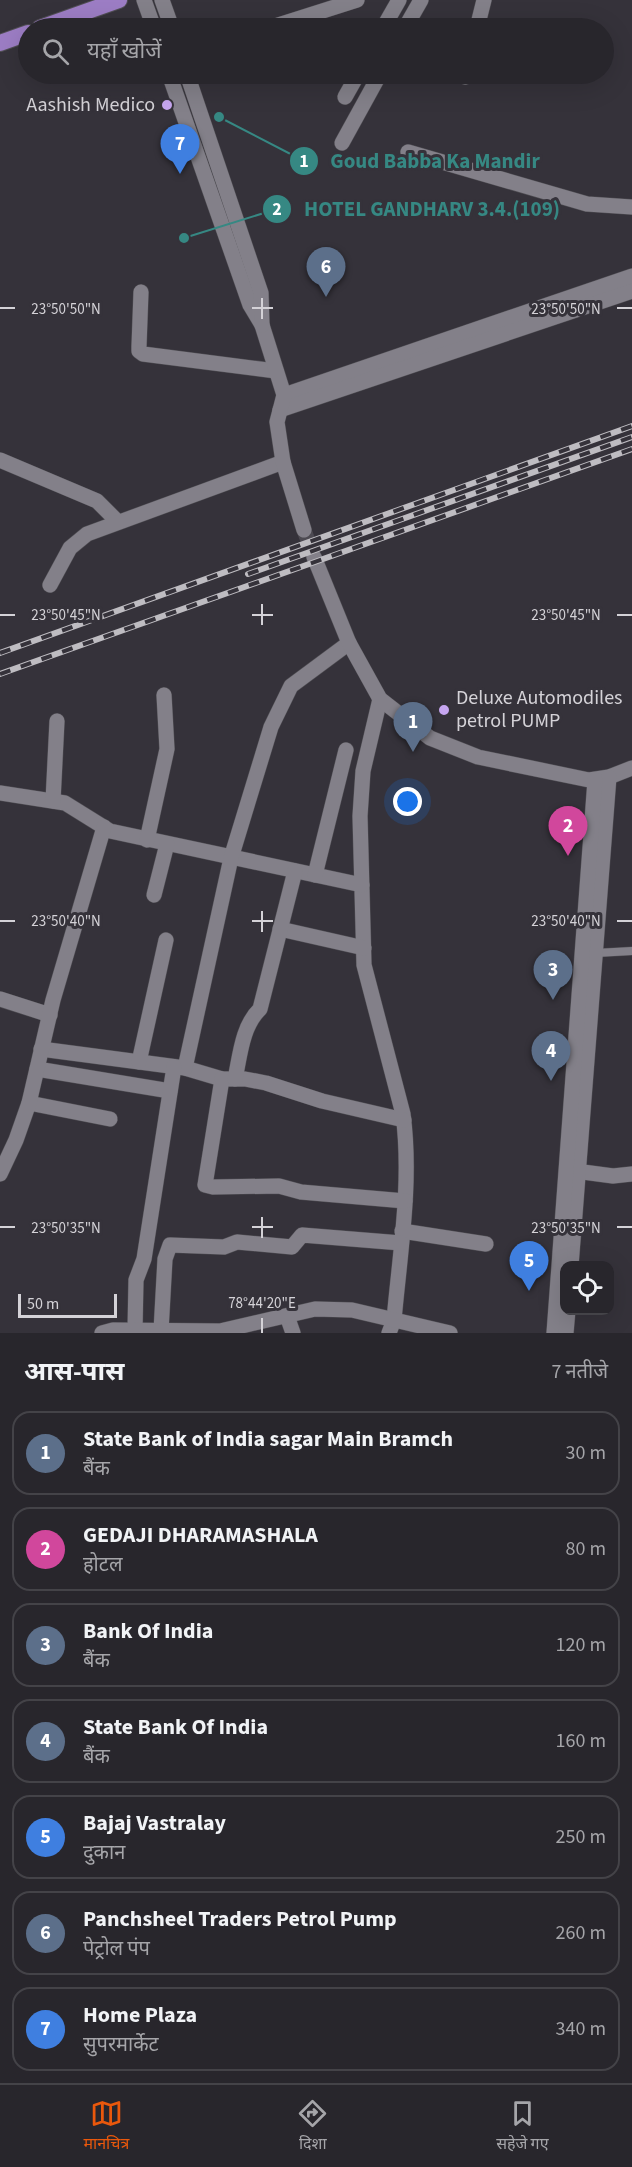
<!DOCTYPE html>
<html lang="hi">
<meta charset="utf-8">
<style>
body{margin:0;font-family:"Source Sans 3","Noto Sans Devanagari",sans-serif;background:#343238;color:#f1f3f6}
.controls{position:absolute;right:18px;bottom:18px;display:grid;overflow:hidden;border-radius:12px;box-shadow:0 6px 24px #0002}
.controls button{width:54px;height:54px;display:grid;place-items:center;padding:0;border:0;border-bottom:2px solid #444348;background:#28262c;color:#f1f3f6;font:30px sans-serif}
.scale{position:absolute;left:18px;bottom:15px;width:99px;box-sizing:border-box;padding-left:6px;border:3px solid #d4d2d7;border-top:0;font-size:16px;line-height:21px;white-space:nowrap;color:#d4d2d7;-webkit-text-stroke:4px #35323a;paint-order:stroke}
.you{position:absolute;left:408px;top:802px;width:21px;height:21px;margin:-15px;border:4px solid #fff;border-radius:50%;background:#1a73e8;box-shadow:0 0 0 9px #1a73e833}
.badge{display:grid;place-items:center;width:39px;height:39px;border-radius:50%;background:#ea580c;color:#fff;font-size:20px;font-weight:700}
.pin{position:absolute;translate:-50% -50px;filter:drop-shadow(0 2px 3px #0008)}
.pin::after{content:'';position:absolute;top:32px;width:21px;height:18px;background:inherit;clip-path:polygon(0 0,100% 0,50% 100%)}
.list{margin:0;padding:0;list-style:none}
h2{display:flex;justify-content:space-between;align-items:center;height:78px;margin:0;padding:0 24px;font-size:26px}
h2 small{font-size:20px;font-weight:400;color:#a5a5a9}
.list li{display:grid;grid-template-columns:39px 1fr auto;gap:18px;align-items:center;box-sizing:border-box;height:84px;margin:0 12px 12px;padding:0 12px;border:2px solid #444348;border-radius:18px}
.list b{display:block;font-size:22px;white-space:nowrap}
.list p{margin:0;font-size:20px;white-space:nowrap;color:#a5a5a9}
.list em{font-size:20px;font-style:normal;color:#a5a5a9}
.icon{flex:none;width:33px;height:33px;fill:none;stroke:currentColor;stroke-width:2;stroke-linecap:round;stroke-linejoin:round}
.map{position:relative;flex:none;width:632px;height:1333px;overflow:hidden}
.search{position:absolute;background:#28262c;box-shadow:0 6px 24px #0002;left:18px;right:18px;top:18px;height:66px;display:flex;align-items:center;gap:15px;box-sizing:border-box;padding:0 21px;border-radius:33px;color:#a5a5a9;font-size:22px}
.sheet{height:750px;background:#28262c}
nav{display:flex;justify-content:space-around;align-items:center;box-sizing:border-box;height:84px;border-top:2px solid #444348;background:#28262c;font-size:16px;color:#a5a5a9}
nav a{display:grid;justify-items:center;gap:3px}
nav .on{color:#ea580c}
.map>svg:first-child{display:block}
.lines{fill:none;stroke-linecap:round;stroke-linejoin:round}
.secondary-tunnel{stroke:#4d4a52;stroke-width:15;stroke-dasharray:15 8;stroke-linecap:butt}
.service-casing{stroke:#504e54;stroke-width:9}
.minor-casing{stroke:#504e54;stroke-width:16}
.tertiary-casing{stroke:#504e54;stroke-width:16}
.secondary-casing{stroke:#504e54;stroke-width:16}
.trunk-casing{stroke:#504e54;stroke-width:18}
.service{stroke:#838089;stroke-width:8}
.minor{stroke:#838089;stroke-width:15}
.tertiary{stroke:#838089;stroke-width:15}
.secondary{stroke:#838089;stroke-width:15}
.trunk{stroke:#9c7dc4;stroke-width:16}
.rail-casing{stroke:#bebcc1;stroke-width:6}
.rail{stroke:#35323a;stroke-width:4;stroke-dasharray:11;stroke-linecap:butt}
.ticks{fill:none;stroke:#d4d2d7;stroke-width:2}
.poi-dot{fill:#c6a6f0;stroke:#35323a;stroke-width:2}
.labels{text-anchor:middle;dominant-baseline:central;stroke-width:6;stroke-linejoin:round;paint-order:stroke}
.poi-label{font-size:20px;fill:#d4d2d7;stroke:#35323a;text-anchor:end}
.ticks-label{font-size:15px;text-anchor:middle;fill:#d4d2d7;stroke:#35323a;stroke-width:6;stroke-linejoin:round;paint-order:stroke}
.leader{fill:none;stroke:#368883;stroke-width:2}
.callout-dot{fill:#368883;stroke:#35323a;stroke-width:2}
.mark-label{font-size:18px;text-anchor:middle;font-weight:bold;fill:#fff}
.callout-label{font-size:21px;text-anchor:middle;font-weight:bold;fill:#368883;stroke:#35323a;stroke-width:6;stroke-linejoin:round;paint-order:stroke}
</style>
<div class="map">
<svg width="632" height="1333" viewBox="0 0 632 1333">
<rect width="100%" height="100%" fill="#35323a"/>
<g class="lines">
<path class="secondary-tunnel" d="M304,530L314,557"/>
<defs>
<path id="service" d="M596,953L632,951"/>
<g id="minor">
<path d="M269,28L357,0"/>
<path d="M383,28L399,0"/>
<path d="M405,28L421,0"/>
<path d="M477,28L484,0"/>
<path d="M465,77L466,74"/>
<path d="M345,97L358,74"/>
<path d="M342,143L380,74"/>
<path d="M408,152L587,204L632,207"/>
<path d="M141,292L139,346V351L143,354L276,371"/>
<path d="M0,460L97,501L118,522"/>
<path d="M50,585L70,548L87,534L283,462"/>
<path d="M380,699L363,771L360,816L364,965L403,1114C412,1182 400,1252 394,1320L389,1333"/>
<path d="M0,793L65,803L110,831L362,885"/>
<path d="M53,801L57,721"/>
<path d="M147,840L167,749L164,695"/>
<path d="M315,875L346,750"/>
<path d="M154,895L167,844"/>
<path d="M280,929L364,948"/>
<path d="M0,999L50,1015"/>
<path d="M41,1049L185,1068L222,1079H245L266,1083L322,1101L404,1120"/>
<path d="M139,1062L166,940"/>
<path d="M185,1068L231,858L271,727L291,686L349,643"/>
<path d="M37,1069L170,1091"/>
<path d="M222,1079L205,1185L213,1187L279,1186L301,1192L405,1201"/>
<path d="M235,1079C240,1056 242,1026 260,1009L295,871"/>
<path d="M29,1103L110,1119"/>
<path d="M0,1174L16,1140L29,1103L53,1000L104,827"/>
<path d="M402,1231L486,1244"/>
<path d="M287,1316L293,1333"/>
<path d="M135,1330L136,1280L144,1259L174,1067"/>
<path d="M161,1331L165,1259L170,1245L224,1247L237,1242L292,1247L302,1235L401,1243"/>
<path d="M102,1333L113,1330L220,1331L315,1309L352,1310L450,1333"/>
</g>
<g id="tertiary">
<path d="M284,395L632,276"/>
<path d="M280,410L632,291"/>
<path d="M568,1170L613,1176L632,1174"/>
</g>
<g id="secondary">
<path d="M144,0L154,28"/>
<path d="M162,0L172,28"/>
<path d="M169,74L250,305L262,325L284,395L277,422L283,462L304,530"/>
<path d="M187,74L261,293L262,325"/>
<path d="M314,557L349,643L380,699L430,738L478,757L589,780L609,777L632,768"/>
<path d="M571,1266L609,777"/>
<path d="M554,1333L595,780"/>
<path d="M566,1333L568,1310"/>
</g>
<g id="trunk">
<path d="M40,28L119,0"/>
<path d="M0,43L28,33"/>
</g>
</defs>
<use href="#service" class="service-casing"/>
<use href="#minor" class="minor-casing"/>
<use href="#tertiary" class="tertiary-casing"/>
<use href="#secondary" class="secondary-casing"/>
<use href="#trunk" class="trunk-casing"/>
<use href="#service" class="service"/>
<use href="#minor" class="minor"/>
<use href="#tertiary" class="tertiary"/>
<use href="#secondary" class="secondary"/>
<use href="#trunk" class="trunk"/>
<defs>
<g id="rail">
<path d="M248,574L632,437"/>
<path d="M0,653L632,426"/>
<path d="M0,674L632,449"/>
</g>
</defs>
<use href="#rail" class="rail-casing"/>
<use href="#rail" class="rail"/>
</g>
<path class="ticks" d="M262,298V319M0,308H15M252,308H273M617,308H632M262,604V625M0,615H15M252,615H273M617,615H632M262,911V932M0,921H15M252,921H273M617,921H632M262,1217V1238M0,1227H15M252,1227H273M617,1227H632M262,1318V1333"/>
<g class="poi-dot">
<circle cx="167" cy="105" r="6"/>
<circle cx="444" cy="710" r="6"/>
</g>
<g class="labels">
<g class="poi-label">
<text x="155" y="105">Aashish Medico</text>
<text x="456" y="698" text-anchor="start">Deluxe Automodiles<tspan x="456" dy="23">petrol PUMP</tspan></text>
</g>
</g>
<g class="ticks-label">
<text x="66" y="314">23°50'50"N</text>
<text x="566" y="314">23°50'50"N</text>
<text x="66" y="620">23°50'45"N</text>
<text x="566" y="620">23°50'45"N</text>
<text x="66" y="926">23°50'40"N</text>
<text x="566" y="926">23°50'40"N</text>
<text x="66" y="1233">23°50'35"N</text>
<text x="566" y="1233">23°50'35"N</text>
<text x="262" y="1308">78°44'20"E</text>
</g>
<path class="leader" d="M219 117L304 161M184 238L277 209"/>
<g class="callout-dot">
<circle cx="219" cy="117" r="6"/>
<circle cx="184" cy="238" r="6"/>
<circle cx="304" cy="161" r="15"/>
<circle cx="277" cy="209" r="15"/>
</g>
<g class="mark-label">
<text x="304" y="167">1</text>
<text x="277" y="215">2</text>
</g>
<g class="callout-label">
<text x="435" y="168">Goud Babba Ka Mandir</text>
<text x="432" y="216">HOTEL GANDHARV 3.4.(109)</text>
</g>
</svg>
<div class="controls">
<button><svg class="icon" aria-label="locate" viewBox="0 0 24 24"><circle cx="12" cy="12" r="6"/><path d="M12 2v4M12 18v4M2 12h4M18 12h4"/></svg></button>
</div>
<div class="scale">50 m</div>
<div class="you"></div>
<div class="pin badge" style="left:413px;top:752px;background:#5c6f8a">1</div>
<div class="pin badge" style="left:568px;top:856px;background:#d1479c">2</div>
<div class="pin badge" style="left:553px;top:1000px;background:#5c6f8a">3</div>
<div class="pin badge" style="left:551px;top:1081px;background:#5c6f8a">4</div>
<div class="pin badge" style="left:529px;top:1291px;background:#3f7fe0">5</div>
<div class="pin badge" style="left:326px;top:297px;background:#5c6f8a">6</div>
<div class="pin badge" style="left:180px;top:174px;background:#3f7fe0">7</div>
<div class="search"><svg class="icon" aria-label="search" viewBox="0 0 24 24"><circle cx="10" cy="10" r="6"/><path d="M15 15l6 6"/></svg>यहाँ खोजें</div>
</div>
<section class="sheet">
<h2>आस-पास<small>7 नतीजे</small></h2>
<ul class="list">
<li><span class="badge" style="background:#5c6f8a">1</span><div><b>State Bank of India sagar Main Bramch</b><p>बैंक</p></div><em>30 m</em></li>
<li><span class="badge" style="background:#d1479c">2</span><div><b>GEDAJI DHARAMASHALA</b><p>होटल</p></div><em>80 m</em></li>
<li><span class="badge" style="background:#5c6f8a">3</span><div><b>Bank Of India</b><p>बैंक</p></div><em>120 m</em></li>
<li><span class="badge" style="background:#5c6f8a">4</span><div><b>State Bank Of India</b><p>बैंक</p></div><em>160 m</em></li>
<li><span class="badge" style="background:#3f7fe0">5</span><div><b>Bajaj Vastralay</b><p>दुकान</p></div><em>250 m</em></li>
<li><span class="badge" style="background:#5c6f8a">6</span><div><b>Panchsheel Traders Petrol Pump</b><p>पेट्रोल पंप</p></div><em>260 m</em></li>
<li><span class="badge" style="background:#3f7fe0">7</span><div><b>Home Plaza</b><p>सुपरमार्केट</p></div><em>340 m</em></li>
</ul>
</section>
<nav>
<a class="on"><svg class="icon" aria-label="map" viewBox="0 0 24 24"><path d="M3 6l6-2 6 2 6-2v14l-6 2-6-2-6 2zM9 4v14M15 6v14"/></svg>मानचित्र</a>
<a><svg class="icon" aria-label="directions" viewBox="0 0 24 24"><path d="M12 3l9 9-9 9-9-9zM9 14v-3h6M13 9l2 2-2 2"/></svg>दिशा</a>
<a><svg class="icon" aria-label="saved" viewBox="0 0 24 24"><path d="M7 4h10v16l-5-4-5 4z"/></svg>सहेजे गए</a>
</nav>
